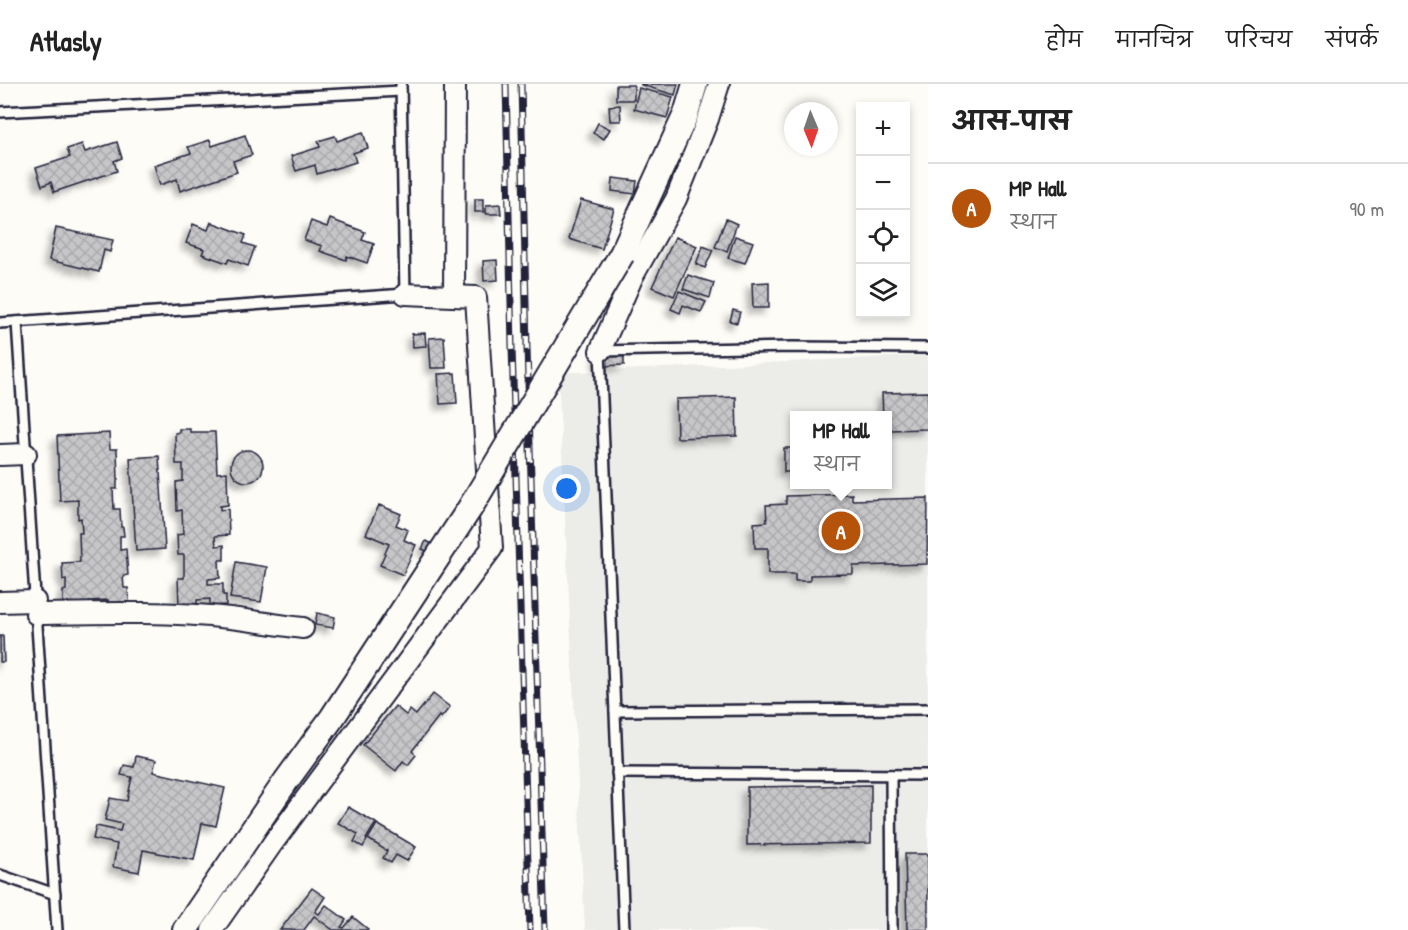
<!DOCTYPE html>
<html lang="hi">
<meta charset="utf-8">
<style>
body{margin:0;font-family:"Patrick Hand","Playpen Sans Deva",sans-serif;background:#f2f2f2;color:#222}
.controls{position:absolute;right:18px;top:18px;display:grid;overflow:hidden;border-radius:0px;box-shadow:0 3px 9px #0003}
.controls button{width:54px;height:54px;display:grid;place-items:center;padding:0;border:0;border-bottom:2px solid #e0e0e0;background:#fff;color:#222;font:30px sans-serif}
.compass{position:absolute;left:784px;top:18px;width:54px;height:54px;border-radius:50%;background:#fff;box-shadow:0 3px 9px #0003;rotate:178deg}
.you{position:absolute;left:567px;top:405px;width:21px;height:21px;margin:-15px;border:4px solid #fff;border-radius:50%;background:#1a73e8;box-shadow:0 0 0 9px #1a73e833}
.badge{display:grid;place-items:center;width:39px;height:39px;border-radius:50%;background:#b45309;color:#fff;font-size:20px;font-weight:700}
.pin{position:absolute;translate:-50% -50%;border:3px solid #fff;box-shadow:0 2px 6px #0006}
.popup{position:absolute;left:790px;top:327px;width:102px;height:78px;box-sizing:border-box;display:grid;place-content:center;border-radius:0px;background:#fff;filter:drop-shadow(0 2px 4px #0005);font-size:20px;white-space:nowrap;color:#767676}
.popup b{font-size:22px;color:#222}
.popup::after{content:'';position:absolute;left:50%;top:100%;margin-left:-12px;border:12px solid transparent;border-top-color:#fff}
.list{margin:0;padding:0;list-style:none}
h2{display:flex;justify-content:space-between;align-items:center;height:78px;margin:0;padding:0 24px;font-size:26px}
h2 small{font-size:20px;font-weight:400;color:#767676}
.list li{display:grid;grid-template-columns:39px 1fr auto;gap:18px;align-items:center;box-sizing:border-box;height:90px;padding:0 24px;border-top:2px solid #e0e0e0}
.list b{display:block;font-size:22px;white-space:nowrap}
.list p{margin:0;font-size:20px;white-space:nowrap;color:#767676}
.list em{font-size:20px;font-style:normal;color:#767676}
.icon{flex:none;width:33px;height:33px;fill:none;stroke:currentColor;stroke-width:2;stroke-linecap:round;stroke-linejoin:round}
.map{position:relative;flex:none;width:928px;height:846px;overflow:hidden}
header{display:flex;align-items:center;gap:36px;box-sizing:border-box;height:84px;padding:0 30px;background:#fff;border-bottom:2px solid #e0e0e0}
header strong{font-size:28px}
nav{display:flex;gap:33px;margin-inline-start:auto;font-size:21px}
main{display:flex}
aside{flex:1;background:#fff}
.map>svg:first-child{display:block}
.built{fill:#ecece9;fill-rule:evenodd}
.building{fill:url(#building-cross-hatch);stroke:#22223b;stroke-width:1.5;filter:url(#shadow)}
.lines{fill:none;stroke-linecap:round;stroke-linejoin:round}
.service-casing{stroke:#22223b;stroke-width:14}
.minor-casing{stroke:#22223b;stroke-width:24}
.tertiary-casing{stroke:#22223b;stroke-width:28}
.service{stroke:#fdfcf7;stroke-width:9}
.minor{stroke:#fdfcf7;stroke-width:20}
.tertiary{stroke:#fdfcf7;stroke-width:24}
.rail-casing{stroke:#22223b;stroke-width:7}
.rail{stroke:#fdfcf7;stroke-width:4.5;stroke-dasharray:14;stroke-linecap:butt}
.tertiary-bridge-casing{stroke:#22223b;stroke-width:28;stroke-linecap:butt}
.tertiary-bridge{stroke:#fdfcf7;stroke-width:24}
</style>
<header>
<strong>Atlasly</strong>
<nav><a>होम</a><a>मानचित्र</a><a>परिचय</a><a>संपर्क</a></nav>
</header>
<main>
<div class="map">
<svg width="928" height="846" viewBox="0 0 928 846">
<defs>
<pattern id="building-cross-hatch" width="8" height="8" patternUnits="userSpaceOnUse" patternTransform="scale(1.5)"><rect width="8" height="8" fill="#c6c6c8"/><path d="M0 0l8 8M0 8l8-8" fill="none" stroke="#aaaaad"/></pattern>
<filter id="shadow"><feDropShadow dx="-5.5" dy="5.5" stdDeviation="3" flood-color="#0004"/></filter>
</defs>
<rect width="100%" height="100%" fill="#fdfcf7"/>
<filter id="ink" filterUnits="userSpaceOnUse"><feTurbulence type="fractalNoise" baseFrequency=".0167" numOctaves="2"/><feDisplacementMap in="SourceGraphic" scale="12" xChannelSelector="R" yChannelSelector="G"/><feConvolveMatrix kernelMatrix="1 2 1 2 8 2 1 2 1" color-interpolation-filters="sRGB"/></filter>
<g filter="url(#ink)">
<path class="built" d="M928,271V846H585L558,289ZM794,332H888V400H794Z"/>
<g class="building">
<path d="M641,0H678L675,11L641,1Z"/>
<rect x="616" y="1" width="18" height="15"/>
<path d="M639,4L673,13L667,34L634,25Z"/>
<path d="M620,21L621,37H610L609,22Z"/>
<path d="M598,39L610,45L604,55L593,49Z"/>
<path d="M363,48L368,64L353,69L356,78L317,90L315,81L296,87L291,72L320,63L318,57L335,52L337,57Z"/>
<path d="M245,51L252,71L233,77L237,88L180,107L177,95L160,101L154,81L191,69L188,63L210,56L212,62Z"/>
<path d="M117,58L122,74L114,77L117,87L54,108L51,98L42,102L36,84L70,73L67,65L82,60L85,68Z"/>
<path d="M613,94L637,97L635,110L612,107Z"/>
<rect x="475" y="115" width="8" height="13"/>
<path d="M581,116L614,125L602,165L569,155Z"/>
<path d="M500,120L501,130H486V121Z"/>
<path d="M330,135L365,148L362,156L374,160L367,179L347,172L346,176L320,167L322,162L304,156L311,137L327,143Z"/>
<path d="M726,135L737,140L727,167L715,163Z"/>
<path d="M211,138L246,151L243,159L255,163L248,182L229,175L227,179L202,170L204,165L186,159L193,140L208,146Z"/>
<path d="M56,144L113,156L110,168L104,166L99,188L49,176Z"/>
<path d="M735,152L753,158L745,179L728,174Z"/>
<path d="M675,153L697,162L674,212L652,203Z"/>
<path d="M703,162L713,166L705,184L696,180Z"/>
<path d="M497,176L498,196L484,197L483,177Z"/>
<path d="M688,191L714,199L710,214L683,205Z"/>
<path d="M769,198V224H753L752,199Z"/>
<path d="M679,207L706,218L701,228L683,221L680,229L671,225Z"/>
<path d="M733,226L740,228L737,239L730,237Z"/>
<path d="M425,249L426,262L413,263L412,250Z"/>
<path d="M444,253L446,284H431L429,254Z"/>
<path d="M624,269V281L599,282L598,270Z"/>
<path d="M455,289L457,319L440,320L438,290Z"/>
<path d="M928,308V345L888,346V332H883L882,309Z"/>
<path d="M736,313L737,352L677,354L676,315Z"/>
<path d="M179,345H190V348H215L217,389L227,388L228,421L220,422V426L228,425L229,451L215,452L216,462L224,461V476H219L220,494L208,495V500H223V511H226V521L210,522V515L197,516V521L179,522L178,494H184V471H178L177,451L183,450L182,426L177,427L176,398L183,397V380H176L175,349L179,348Z"/>
<path d="M109,349L110,365H117L118,395H117V405H113L114,425H120L121,443H123L124,452H120V466L126,465L128,491L123,492L124,504H128L129,519L108,520V516L89,517L90,520L63,522V507L66,506V495L63,496L62,479L80,478L79,449H82L81,434L78,435V416L60,417L57,352Z"/>
<rect x="784" y="364" width="10" height="24"/>
<circle cx="247" cy="382" r="16"/>
<path d="M159,372L165,465L136,467L130,374Z"/>
<path d="M852,410V416L928,414L927,480L853,482V490L810,491V497H795V490H768V464H755L754,439L767,438L766,421L786,420V412Z"/>
<path d="M379,421L401,430L396,441L408,446L404,456L416,461L403,491L380,481L389,460L366,450Z"/>
<path d="M426,457L435,461L432,469L422,465Z"/>
<path d="M236,478L267,483L261,518L230,514Z"/>
<path d="M317,529L335,533L333,544L315,541Z"/>
<path d="M0,552H3L4,578H0Z"/>
<path d="M433,610L450,623L441,634L439,632L412,667L416,671L408,681L403,677L396,687L363,661L395,622L406,631L410,626L416,631Z"/>
<path d="M136,672L156,676L153,688L225,704L216,742L202,739L194,776L143,766L139,788L113,783L117,760L93,755L96,742L120,747L122,740L105,736L110,714L127,717L132,693L121,691L124,681L134,683Z"/>
<path d="M871,701V759L747,761V703Z"/>
<path d="M348,723L376,739L366,755L367,756L363,763L354,758L358,750L338,739Z"/>
<path d="M377,740L416,763L407,777L396,771L391,779L383,774L387,767L368,755Z"/>
<path d="M905,770H928V846H907Z"/>
<path d="M312,804L325,813L315,828L319,830L326,821L346,836L341,843L344,844L353,833L368,845L367,846H333L314,832L304,846H280Z"/>
</g>
<g class="lines">
<defs>
<g id="service">
<path d="M0,28L401,7"/>
<path d="M17,238L57,846"/>
<path d="M0,239L405,210L401,0"/>
<path d="M615,627L928,625"/>
<path d="M617,689L928,691"/>
<path d="M891,691L892,846"/>
<path d="M0,791L55,810"/>
<path d="M624,846L600,267L792,263L928,264"/>
</g>
<g id="minor">
<path d="M454,212L455,0"/>
<path d="M600,267L633,192L676,115L708,35L719,0"/>
<path d="M0,371L26,370"/>
<path d="M0,518L35,517"/>
<path d="M36,530C101,529 166,527 230,534C254,537 278,541 303,544"/>
<path d="M212,846L272,760L492,464L476,213L405,210"/>
</g>
<g id="tertiary">
<path d="M622,170L686,30L695,0"/>
<path d="M185,846L240,765"/>
</g>
</defs>
<use href="#service" class="service-casing"/>
<use href="#minor" class="minor-casing"/>
<use href="#tertiary" class="tertiary-casing"/>
<use href="#service" class="service"/>
<use href="#minor" class="minor"/>
<use href="#tertiary" class="tertiary"/>
<defs>
<g id="rail">
<path d="M506,0L512,263L530,846"/>
<path d="M521,0L527,264L545,846"/>
</g>
</defs>
<use href="#rail" class="rail-casing"/>
<use href="#rail" class="rail"/>
<defs>
<path id="tertiary-bridge" d="M240,765L286,697L332,634L470,424L622,170"/>
</defs>
<use href="#tertiary-bridge" class="tertiary-bridge-casing"/>
<use href="#tertiary-bridge" class="tertiary-bridge"/>
</g>
</g>
</svg>
<div class="controls">
<button>+</button>
<button>−</button>
<button><svg class="icon" aria-label="locate" viewBox="0 0 24 24"><circle cx="12" cy="12" r="6"/><path d="M12 2v4M12 18v4M2 12h4M18 12h4"/></svg></button>
<button><svg class="icon" aria-label="layers" viewBox="0 0 24 24"><path d="M12 4l9 5-9 5-9-5zM3 14l9 5 9-5"/></svg></button>
</div>
<svg class="compass" viewBox="-18 -18 36 36"><path d="M0-13l5 13h-10z" fill="#e53935"/><path d="M0 13l5-13h-10z" fill="#767676"/></svg>
<div class="you"></div>
<div class="pin badge" style="left:841px;top:447px">A</div>
<div class="popup"><b>MP Hall</b>स्थान</div>
</div>
<aside>
<h2>आस-पास<small></small></h2>
<ul class="list">
<li><span class="badge">A</span><div><b>MP Hall</b><p>स्थान</p></div><em>90 m</em></li>
</ul>
</aside>
</main>
